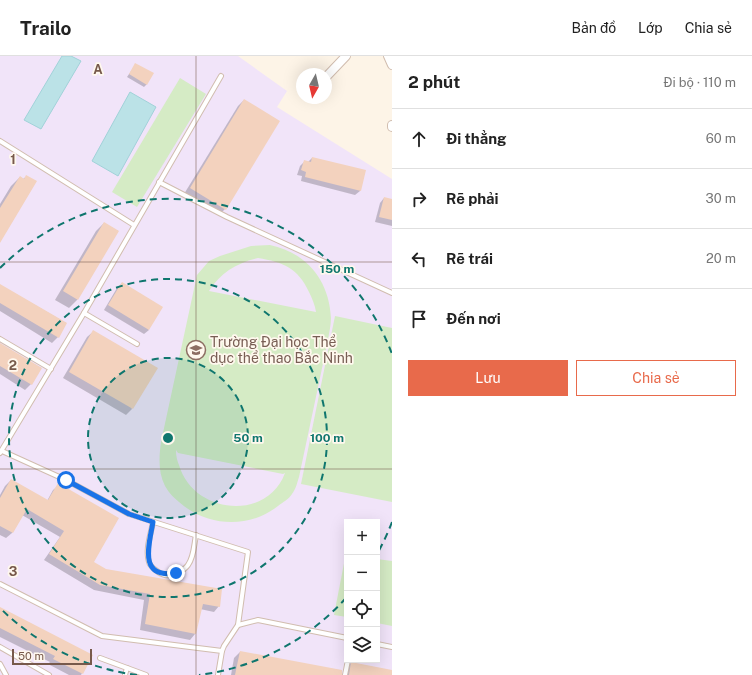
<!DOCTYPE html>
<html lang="vi">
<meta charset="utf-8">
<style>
body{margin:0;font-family:"Public Sans",sans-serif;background:#f2f2f2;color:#222}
.controls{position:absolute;right:12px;bottom:12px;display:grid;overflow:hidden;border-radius:0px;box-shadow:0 4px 16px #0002}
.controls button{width:36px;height:36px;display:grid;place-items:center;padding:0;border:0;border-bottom:1px solid #e0e0e0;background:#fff;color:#222;font:20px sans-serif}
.compass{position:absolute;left:296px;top:12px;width:36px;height:36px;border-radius:50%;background:#fff;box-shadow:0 4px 16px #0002;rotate:188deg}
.scale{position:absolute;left:12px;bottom:10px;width:80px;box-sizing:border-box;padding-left:4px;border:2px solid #77594b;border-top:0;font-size:11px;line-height:14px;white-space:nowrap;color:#77594b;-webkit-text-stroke:3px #fff8ee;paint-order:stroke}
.stop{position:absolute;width:12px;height:12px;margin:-9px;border:3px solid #1a73e8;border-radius:50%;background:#fff}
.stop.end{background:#1a73e8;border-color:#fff;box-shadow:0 1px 4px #0008}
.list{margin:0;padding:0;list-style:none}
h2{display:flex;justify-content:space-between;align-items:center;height:52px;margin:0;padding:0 16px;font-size:17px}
h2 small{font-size:13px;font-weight:400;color:#767676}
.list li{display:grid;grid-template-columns:26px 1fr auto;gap:12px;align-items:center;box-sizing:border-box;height:60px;padding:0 16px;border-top:1px solid #e0e0e0}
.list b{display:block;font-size:15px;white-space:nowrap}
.list em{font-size:13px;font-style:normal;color:#767676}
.actions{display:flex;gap:8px;padding:12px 16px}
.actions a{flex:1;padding:9px 0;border:1px solid #e86a4b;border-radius:0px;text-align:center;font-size:14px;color:#e86a4b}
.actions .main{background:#e86a4b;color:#fff}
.icon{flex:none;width:22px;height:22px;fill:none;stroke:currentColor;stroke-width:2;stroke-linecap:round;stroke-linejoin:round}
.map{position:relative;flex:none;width:392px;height:619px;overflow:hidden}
header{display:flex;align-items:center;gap:24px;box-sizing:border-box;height:56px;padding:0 20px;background:#fff;border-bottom:1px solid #e0e0e0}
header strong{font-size:19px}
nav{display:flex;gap:22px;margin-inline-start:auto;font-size:14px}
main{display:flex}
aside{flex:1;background:#fff}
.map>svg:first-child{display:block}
.education{fill:#f1e4f9;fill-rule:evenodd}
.green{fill:#d5ebc5;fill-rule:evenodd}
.water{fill:#bbe2e7;stroke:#a1d2d9}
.shadow{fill:#0003}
.building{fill:#f3d2be}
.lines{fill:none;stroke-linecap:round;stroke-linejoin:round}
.lane-casing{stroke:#d1bdaf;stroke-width:6}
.street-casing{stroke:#d1bdaf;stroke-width:10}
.lane{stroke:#fff;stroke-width:4}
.street{stroke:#fff;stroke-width:8}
.route{stroke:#1a73e8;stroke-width:5}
.grid{fill:none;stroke:#77594b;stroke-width:1;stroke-opacity:0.55}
.ring{fill:none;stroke:#0f766e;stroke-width:2;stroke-dasharray:7 5}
.labels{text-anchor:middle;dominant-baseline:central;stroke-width:3.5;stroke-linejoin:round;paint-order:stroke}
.education-label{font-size:14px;fill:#785e54;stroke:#fff8ee;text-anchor:start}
.grid-label{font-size:13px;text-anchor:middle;font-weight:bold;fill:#77594b;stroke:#fff8ee;stroke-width:3.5;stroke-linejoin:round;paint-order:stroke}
.centre{fill:#0f766e;stroke:#fff8ee;stroke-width:2}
.ring-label{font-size:12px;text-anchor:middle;font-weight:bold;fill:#0f766e;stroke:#fff8ee;stroke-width:3.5;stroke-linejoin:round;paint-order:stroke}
</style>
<header>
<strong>Trailo</strong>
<nav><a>Bản đồ</a><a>Lớp</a><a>Chia sẻ</a></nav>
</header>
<main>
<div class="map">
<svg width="392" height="619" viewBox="0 0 392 619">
<rect width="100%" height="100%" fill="#fdf4e7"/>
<path class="education" d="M0,0H238L287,35L277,51L392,123V619H0ZM347,466H377V604H347Z"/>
<g class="green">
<path d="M180,22L206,38L137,151L112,136Z"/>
<path d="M270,189C307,197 329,224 331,262C331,269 329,277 328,284L299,421C297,427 296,433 292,438C289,443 283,446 278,450C249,473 207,471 179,446C174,442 169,437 165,430C158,416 159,401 161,386L197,219L209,205L220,200L251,190ZM258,202C283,206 298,212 309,236C312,242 315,249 316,256L209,235C221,216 237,207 258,202ZM176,394L178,397L283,418L285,417C267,466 193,458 179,409C177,404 176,400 176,394Z"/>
<path d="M335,260L392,272V446L301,428Z"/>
<path d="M346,497H347V561L334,559Z"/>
<path d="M377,503L392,505V570L377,567Z"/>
</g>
<g class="water">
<path d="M62,0H71L81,5L41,73L24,64Z"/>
<path d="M130,36L156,51L118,120L92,105Z"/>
</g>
<g class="shadow">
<path d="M136,8L147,28L144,31L127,21Z"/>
<path d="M244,44L225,153L219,159L184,138L238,50Z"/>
<path d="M312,102L365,115L360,135L355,139L301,125L302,120L297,119L300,110L304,106H308Z"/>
<path d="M27,120L0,185V148L11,130L20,121L23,123Z"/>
<path d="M384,142L392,144V170L375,166L380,147Z"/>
<path d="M104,167L118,175L77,244L69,252L55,244L96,175Z"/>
<path d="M122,227L149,274L144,278L104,254L117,232Z"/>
<path d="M0,229L66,267L58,281L52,287L0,255Z"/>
<path d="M94,275L132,353L126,359L63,322L87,281Z"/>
<path d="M0,288L41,312L31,328L25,334L0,318Z"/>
<path d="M11,424L47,445L53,434L59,429L92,506L105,514L219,550L214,556L200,553L195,578L190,584L140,574L144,544L94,534L44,504L60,481L22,459L12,477L6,482L0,479V439L5,430Z"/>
<path d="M0,552L82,617L81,619H69L48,608L50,606L0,581Z"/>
<path d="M240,596L329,619H231L234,602Z"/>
<path d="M351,607L392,615V619H344L345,613Z"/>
</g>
<g class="building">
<path d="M135,7L154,17L147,29L129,18Z"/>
<path d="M244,43L280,65L226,154L190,132Z"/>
<path d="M312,101L366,114L361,135L305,121L306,116L301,114L304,104L311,106Z"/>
<path d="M26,119L37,125L0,187V152L20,120L24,123Z"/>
<path d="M384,141L392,143V164L379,161Z"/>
<path d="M104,166L119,175L78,244L63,235Z"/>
<path d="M122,226L163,251L149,274L108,249Z"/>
<path d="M0,228L67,267L59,282L0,247Z"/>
<path d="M93,274L158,312L133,353L69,316Z"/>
<path d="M0,287L42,312L32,329L0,310Z"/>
<path d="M11,423L48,444L58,427L119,462L94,506L106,513L222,533L220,551L203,548L196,578L145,568L150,538L100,529L49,498L64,475L27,453L13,477L0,470V442Z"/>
<path d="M0,551L93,599L83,618L53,603L55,600L0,572Z"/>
<path d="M240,595L342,614V619H235Z"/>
<path d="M351,606L392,614V619H349Z"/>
</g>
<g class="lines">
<defs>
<g id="lane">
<path d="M0,85L134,169"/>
<path d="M159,126L227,161L392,237"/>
<path d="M84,257L137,288"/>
<path d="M0,283L51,313"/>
<path d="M2,395L66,424L129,458L248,496L238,569"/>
<path d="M0,397L84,257L221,20"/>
<path d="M153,466C151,478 145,493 149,506C150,511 160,518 165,519C172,520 184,515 188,509C194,501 194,489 196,479"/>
<path d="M0,528L102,580L222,595L218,619"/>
<path d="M377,588L392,591"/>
<path d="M0,591L49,619"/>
<path d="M222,595L224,590L238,569L258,564L347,582"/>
<path d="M100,602L146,619"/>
<path d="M0,608L6,619"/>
<path d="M125,619L127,612"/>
<path d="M345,619L348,604"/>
</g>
<g id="street">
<path d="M388,0L392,9"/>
<path d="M326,21L346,0"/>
<path d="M392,69V71"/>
</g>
</defs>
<use href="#lane" class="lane-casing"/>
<use href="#street" class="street-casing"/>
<use href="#lane" class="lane"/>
<use href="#street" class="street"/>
</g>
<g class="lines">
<path class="route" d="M66,424L129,458L153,466C149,489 138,523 176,517"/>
</g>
<path class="grid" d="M196,0V619M0,206H392M0,413H392"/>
<circle cx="168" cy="382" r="80" fill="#0f766e" fill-opacity=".12"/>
<g class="ring">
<circle cx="168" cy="382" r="80"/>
<circle cx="168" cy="382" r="159"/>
<path d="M392 466A239 239 0 0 1 377 498M346 542A239 239 0 0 1 199 619M137 619A239 239 0 0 1 0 552M0 212A239 239 0 0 1 392 298"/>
</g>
<defs>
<symbol id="university-ring" viewBox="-11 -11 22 22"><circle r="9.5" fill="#fff8ee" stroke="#8d6e63" stroke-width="1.5"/><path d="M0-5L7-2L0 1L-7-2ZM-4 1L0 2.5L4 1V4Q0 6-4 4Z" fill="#8d6e63"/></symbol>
</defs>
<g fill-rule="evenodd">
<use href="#university-ring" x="185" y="283" width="22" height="22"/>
</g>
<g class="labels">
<g class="education-label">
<text x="210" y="286">Trường Đại học Thể<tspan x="210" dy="16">dục thể thao Bắc Ninh</tspan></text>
</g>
</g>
<g class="grid-label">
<text x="98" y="18">A</text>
<text x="13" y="108">1</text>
<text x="13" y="314">2</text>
<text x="13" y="520">3</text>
</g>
<circle cx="168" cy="382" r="6" class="centre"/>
<g class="ring-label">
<text x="337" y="217">150 m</text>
<text x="248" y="386">50 m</text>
<text x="327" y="386">100 m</text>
</g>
</svg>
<div class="controls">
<button>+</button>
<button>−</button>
<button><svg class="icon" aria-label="locate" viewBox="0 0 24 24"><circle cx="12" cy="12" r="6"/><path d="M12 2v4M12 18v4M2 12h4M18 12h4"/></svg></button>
<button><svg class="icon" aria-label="layers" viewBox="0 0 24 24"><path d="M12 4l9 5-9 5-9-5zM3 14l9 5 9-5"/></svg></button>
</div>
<svg class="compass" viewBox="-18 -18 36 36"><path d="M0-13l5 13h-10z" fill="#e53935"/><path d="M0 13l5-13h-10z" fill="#767676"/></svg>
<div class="scale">50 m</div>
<div class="stop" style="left:66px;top:424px"></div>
<div class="stop end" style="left:176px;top:517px"></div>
</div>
<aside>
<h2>2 phút<small>Đi bộ · 110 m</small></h2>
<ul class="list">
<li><svg class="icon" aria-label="ahead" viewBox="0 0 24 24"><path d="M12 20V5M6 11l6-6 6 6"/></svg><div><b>Đi thẳng</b></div><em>60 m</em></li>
<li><svg class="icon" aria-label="right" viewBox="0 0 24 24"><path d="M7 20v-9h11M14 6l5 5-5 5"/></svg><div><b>Rẽ phải</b></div><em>30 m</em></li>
<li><svg class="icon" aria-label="left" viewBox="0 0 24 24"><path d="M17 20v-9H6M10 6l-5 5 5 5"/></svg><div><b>Rẽ trái</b></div><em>20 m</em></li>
<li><svg class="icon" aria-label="arrive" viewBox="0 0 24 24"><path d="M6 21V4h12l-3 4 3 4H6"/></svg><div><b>Đến nơi</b></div></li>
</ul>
<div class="actions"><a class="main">Lưu</a><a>Chia sẻ</a></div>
</aside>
</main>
